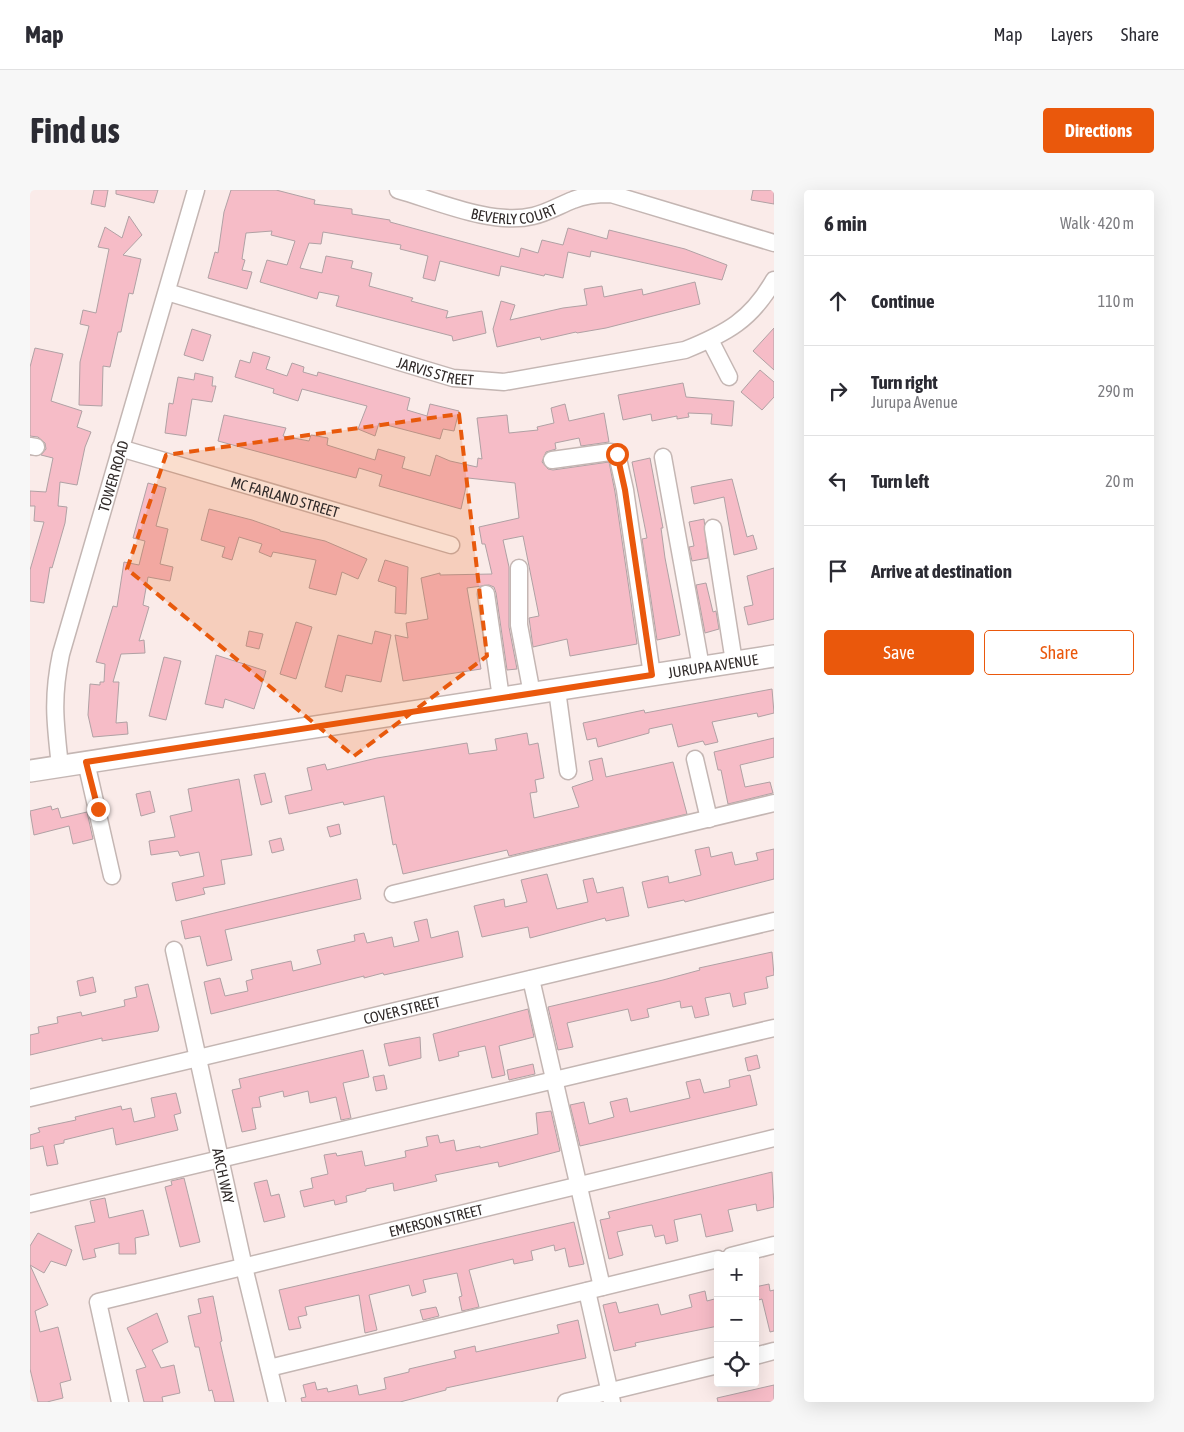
<!DOCTYPE html>
<meta charset="utf-8">
<style>
body{margin:0;font-family:"Asap Condensed",sans-serif;background:#f7f7f7;color:#2b2b33}
.controls{position:absolute;right:15px;bottom:15px;display:grid;overflow:hidden;border-radius:5px;box-shadow:0 5px 20px #0002}
.controls button{width:45px;height:45px;display:grid;place-items:center;padding:0;border:0;border-bottom:1px solid #e1e1e2;background:#fff;color:#2b2b33;font:25px sans-serif}
.stop{position:absolute;width:15px;height:15px;margin:-11px;border:4px solid #ea580c;border-radius:50%;background:#fff}
.stop.end{background:#ea580c;border-color:#fff;box-shadow:0 1px 5px #0008}
.list{margin:0;padding:0;list-style:none}
h2{display:flex;justify-content:space-between;align-items:center;height:65px;margin:0;padding:0 20px;font-size:21px}
h2 small{font-size:16px;font-weight:400;color:#7c7c81}
.list li{display:grid;grid-template-columns:32px 1fr auto;gap:15px;align-items:center;box-sizing:border-box;height:90px;padding:0 20px;border-top:1px solid #e1e1e2}
.list b{display:block;font-size:19px;white-space:nowrap}
.list p{margin:0;font-size:16px;white-space:nowrap;color:#7c7c81}
.list em{font-size:16px;font-style:normal;color:#7c7c81}
.actions{display:flex;gap:10px;padding:15px 20px}
.actions a{flex:1;padding:11px 0;border:1px solid #ea580c;border-radius:5px;text-align:center;font-size:18px;color:#ea580c}
.actions .main{background:#ea580c;color:#fff}
.icon{flex:none;width:28px;height:28px;fill:none;stroke:currentColor;stroke-width:2;stroke-linecap:round;stroke-linejoin:round}
.map{position:relative;flex:none;width:744px;height:1212px;overflow:hidden;border-radius:5px}
header{display:flex;align-items:center;gap:30px;box-sizing:border-box;height:70px;padding:0 25px;background:#fff;border-bottom:1px solid #e1e1e2}
header strong{font-size:24px}
nav{display:flex;gap:28px;margin-inline-start:auto;font-size:18px}
.intro{display:flex;align-items:center;justify-content:space-between;box-sizing:border-box;height:120px;padding:0 30px}
h1{margin:0;font-size:35px}
.button{padding:12px 22px;border-radius:5px;background:#ea580c;color:#fff;font-size:18px;font-weight:700}
main{display:flex;gap:30px;padding:0 30px}
aside{flex:1;background:#fff;border-radius:5px;box-shadow:0 5px 20px #0002}
.map>svg:first-child{display:block}
.building{fill:#f6bcc7;stroke:#b0a1a4}
.lines{fill:none;stroke-linecap:round;stroke-linejoin:round}
.minor-casing{stroke:#c4b6b3;stroke-width:19}
.major-casing{stroke:#c4b6b3;stroke-width:24}
.minor{stroke:#fff;stroke-width:16}
.major{stroke:#fff;stroke-width:21}
.route{stroke:#ea580c;stroke-width:6}
.marked{fill:#e8590c;fill-opacity:0.2;stroke:#e8590c;stroke-width:4;stroke-dasharray:10 6;stroke-linejoin:round}
.labels{text-anchor:middle;dominant-baseline:central;stroke-width:5;stroke-linejoin:round;paint-order:stroke}
.street-label{font-size:15px;fill:#312b2a;stroke:#fff}
</style>
<header>
<strong>Map</strong>
<nav><a>Map</a><a>Layers</a><a>Share</a></nav>
</header>
<div class="intro"><h1>Find us</h1><a class="button">Directions</a></div>
<main>
<div class="map">
<svg width="744" height="1212" viewBox="0 0 744 1212">
<rect width="100%" height="100%" fill="#faebe9"/>
<g class="building">
<path d="M64,0H78L75,17L61,14Z"/>
<path d="M86,0H128L124,13L86,4Z"/>
<path d="M201,0H246L285,10L284,14L322,19V24L360,30V32L489,67L491,58L508,63L512,50L533,55L538,38L577,49L579,40L655,59L697,75L692,90L561,61L560,67L538,62L533,88L515,84L514,86L471,76L469,86L410,71L405,91L393,88L398,66L370,59L371,55L293,42L291,54L279,53L270,78L292,83L296,66L323,71L321,78L342,83L339,96L383,108L381,111L418,121L416,128L452,121L456,143L423,151L422,146L306,116L309,106L289,102L287,109L230,92L237,70L257,75L265,51L241,45L242,41L216,43L212,69L215,70L212,80L222,82L217,99L178,88L185,62L188,63L194,22Z"/>
<path d="M723,0H744V14L721,10Z"/>
<path d="M99,26L112,45L93,65L111,69L103,104L99,103L91,142H88L80,177L73,176L72,216L49,215L50,172L59,136L50,134L53,120L66,123L79,59L68,57L75,37L92,48Z"/>
<path d="M665,92L670,114L576,138L547,143L546,142L511,150L510,147L467,157L463,139L471,111L485,115L480,130L533,118L557,115L554,99L572,96L574,107L612,99L613,105Z"/>
<path d="M744,138V180L723,161Z"/>
<path d="M162,139L181,145L173,171L154,165Z"/>
<path d="M5,158L33,164L21,211L52,221L47,237L61,242L55,257L47,295L30,292L28,316L37,317L35,333L22,378L20,377L14,413L0,411V380L14,332L4,331L5,316H0V301L16,302L23,268L11,265L16,259L15,253L8,247L0,246V177Z"/>
<path d="M223,162L240,167L236,179L257,186L262,173L274,177L273,182L287,186L288,182L380,208L377,220L397,226L400,214L429,221L424,241L413,239L410,249L349,233L345,246L328,239L337,216L272,199L268,211L243,203L244,199L205,187L210,170L220,173Z"/>
<path d="M730,180L744,192V207L732,220L711,202Z"/>
<path d="M165,183L183,187L182,196H186L182,212L162,209L156,246L135,243L139,213L143,214L148,187L164,190Z"/>
<path d="M653,193L656,207L704,211L702,236L681,234L682,224L658,223L659,227L647,229V226L622,231L621,224L593,230L588,205Z"/>
<path d="M535,214L539,231L574,223L579,252L551,256L549,248L525,253L526,259L516,262L512,272L518,279L523,280L579,272L585,302L607,454L540,466L537,449L503,457L499,428L509,426L493,346L473,350L479,377V437L487,479L477,480L466,403L464,397L459,395L437,398L451,479L373,491L365,445L378,448L376,433L398,429L391,388L410,383V385L462,384L455,354H452L449,337L489,328L485,293L438,288L431,319L349,296L352,285L329,278L326,288L188,251L194,225L256,238L253,246L279,251L281,245L298,248L297,255L345,270L348,259L375,267L372,278L400,286L406,265L420,271L447,277L448,268L452,269L447,228L477,225L479,243L508,240L507,237L524,233L521,218Z"/>
<path d="M620,268L633,338H631L635,368L650,445L627,450L612,349L617,348L602,272Z"/>
<path d="M702,289L717,347L723,345L727,359L704,365L694,307L664,314L661,297Z"/>
<path d="M118,293L136,298L126,336L138,339L130,374L143,377L140,391L118,387L113,415L119,417L109,451L114,450L115,463L91,464L83,492H89L86,533L97,532L98,544L63,547L58,525L60,494L70,495V492H74L75,474L66,472L83,416L87,417L94,372L109,375L115,351L103,348Z"/>
<path d="M179,319L222,330L250,340V341L295,351L337,369L328,389L312,382L306,405L279,398L286,370L243,362L241,367L229,362L232,354L209,347L202,370L192,367L195,357L171,350Z"/>
<path d="M674,329L678,368L662,371L659,357L664,356L659,332Z"/>
<path d="M355,370L378,377L376,424L365,423L366,397L348,391Z"/>
<path d="M744,378V429L718,435L714,417L723,415L717,386Z"/>
<path d="M676,393L683,422L686,421L689,439L675,443L666,395Z"/>
<path d="M266,432L282,437L266,489L250,484Z"/>
<path d="M219,441L233,444L229,459L216,456Z"/>
<path d="M345,441L361,445L351,492L316,485L312,502L295,497L308,445L342,454Z"/>
<path d="M186,465L236,481L224,519L195,509L193,518L175,514Z"/>
<path d="M134,467L151,471L136,530L119,526Z"/>
<path d="M742,499L744,523L728,527L727,523L682,532L688,552L675,555L673,551L648,557L642,534L619,539V543L568,557L566,548L557,550L553,533L614,520L615,523Z"/>
<path d="M497,543L499,555L508,553L514,588L505,590L507,602L500,603L504,628L549,617L542,597L563,590L559,571L572,568L576,587L643,572L657,624L479,666L477,660L373,684L366,654L363,655L354,606L314,615L313,612L259,624L255,606L282,600L277,578L295,574L297,580L347,568L437,553L439,564L452,562L467,560L465,549Z"/>
<path d="M744,548V567L710,575L715,597L740,592L743,603L698,614L691,580H688L684,562Z"/>
<path d="M235,583L242,612L231,615L224,585Z"/>
<path d="M209,589L222,665L191,670L195,694L173,698L175,704L146,711L142,693L174,686L169,662L150,666L148,661L121,665L119,651L145,647L140,626L162,621L158,599Z"/>
<path d="M120,601L125,622L111,626L106,604Z"/>
<path d="M21,616L22,620L28,618L31,628L57,622L63,649L43,654L39,636L4,645L0,621Z"/>
<path d="M309,634L311,644L300,647L297,637Z"/>
<path d="M251,648L254,660L242,663L239,651Z"/>
<path d="M679,657L681,667L702,662L705,675L728,670L726,663L744,659V689L655,712L654,710L618,718L612,692L638,686L639,693L671,685L665,660Z"/>
<path d="M517,684L527,719L558,712L553,690L563,688L567,703L593,697L599,726L576,731L575,728L500,748L498,737L452,747L444,716L474,709L475,717L497,712L491,690Z"/>
<path d="M327,689L331,709L195,740L202,770L177,776L170,746L155,749L151,731Z"/>
<path d="M397,729L401,748L428,741L433,767L354,785L353,783L334,788V786L181,824L174,792L190,788L195,806L218,801L216,791L223,789L221,780L261,771L263,781L291,774L287,760L325,751L324,745L334,743L337,753L362,747L364,757L389,751L384,732Z"/>
<path d="M742,762L744,785L736,787L738,798L714,803L716,814L703,817L700,803L675,808L679,825L665,828L662,816L651,818L650,811L617,819L619,827L601,831L598,819L537,833L543,857L528,860L518,817L633,790L670,780L669,778Z"/>
<path d="M63,787L66,802L50,806L47,791Z"/>
<path d="M118,794L129,837L128,841L72,851V848L0,865V845L9,843L8,837L28,833L27,827L51,822L52,826L95,816L94,810L107,807L105,797Z"/>
<path d="M498,819L504,847L469,856L475,885L462,888L455,856L428,862L429,866L409,871L403,844Z"/>
<path d="M390,847L391,868L359,876L354,854Z"/>
<path d="M333,860L339,887L313,893L321,928L311,930L306,907L280,913L278,901L254,907L253,901L229,907L231,917L222,918L226,939L212,942L202,900L211,898L209,889Z"/>
<path d="M727,865L730,878L718,881L715,868Z"/>
<path d="M503,874L505,884L479,890L477,880Z"/>
<path d="M354,885L357,899L346,901L343,887Z"/>
<path d="M720,885L727,915L550,956L540,915L554,912L559,934L584,927L580,912L597,908L600,922L660,908L656,892L670,889L674,903L700,897L699,890Z"/>
<path d="M146,903L151,923L144,925L148,940L86,955L83,938L34,950V953L24,955L28,974L17,976L13,956L0,959V945L10,942L8,938L46,930L45,927L91,916L92,920L101,918L104,932L125,927L121,908Z"/>
<path d="M521,921L530,961L469,977L468,972L405,985L407,991L364,1001L363,993L336,999V1001L316,1006L317,1012L305,1015L304,1010L274,1017L270,1001L283,998L281,988L298,984L294,965L306,963L307,966L332,961L335,976L376,967L375,961L398,956L396,947L408,945L410,953L424,950L426,961L450,956V958L508,944L506,923Z"/>
<path d="M742,982L744,1017L727,1021L726,1014L698,1020L703,1041L676,1047L671,1024L644,1030L648,1051L636,1054L634,1045L625,1047L622,1035L610,1037L587,1042L593,1065L579,1069L570,1030L580,1028L578,1022Z"/>
<path d="M154,988L170,1052L150,1057L135,997L142,995L141,991Z"/>
<path d="M237,990L241,1006L249,1004L255,1027L234,1032L224,993Z"/>
<path d="M75,1008L79,1028L113,1020L119,1045L105,1048L106,1064H89V1053L64,1059L66,1067L53,1070L45,1036L65,1032L60,1011Z"/>
<path d="M544,1032L554,1074L539,1077L535,1058L525,1061L524,1055L501,1061L503,1070L484,1074L483,1069L439,1080L449,1117L432,1121L429,1107L432,1106L427,1083L393,1090L396,1102L382,1106L379,1095L339,1105L347,1140L335,1143L329,1105L275,1117L277,1125L268,1127L271,1138L259,1140L249,1100Z"/>
<path d="M8,1043L42,1060L36,1076L21,1071L14,1083L0,1075V1056Z"/>
<path d="M0,1075L18,1115L5,1121L10,1142L28,1137L41,1190L30,1193L33,1208L17,1212H8L0,1179Z"/>
<path d="M739,1094L740,1101L744,1100V1141L740,1142L732,1109L725,1111V1097Z"/>
<path d="M675,1101L677,1111L688,1108V1136L605,1153L606,1156L584,1161L573,1115L586,1112L589,1123L628,1114L631,1125L662,1117L659,1105Z"/>
<path d="M183,1106L192,1151L190,1152L204,1212H185L182,1200L179,1201L169,1157H165L158,1126L171,1123L168,1109Z"/>
<path d="M406,1117L409,1126L393,1130L390,1120Z"/>
<path d="M127,1123L138,1152L122,1160L131,1178L144,1175L150,1203L132,1207L133,1212H114L106,1180L116,1177L97,1138Z"/>
<path d="M548,1130L556,1168L416,1198V1200L370,1212H272L271,1208L276,1207L273,1195L285,1192L287,1200L297,1198L298,1202L327,1195L329,1205L356,1199L354,1188L379,1182V1179L426,1168L424,1161L445,1156L446,1162L529,1143L527,1135Z"/>
<path d="M744,1195V1212H688L687,1208Z"/>
</g>
<g class="lines">
<defs>
<g id="minor">
<path id="s1" d="M368,0C407,11 463,36 503,26C517,23 530,15 543,10C555,5 568,4 581,4L744,53"/>
<path id="s2" d="M137,102L423,188L474,192L655,160C697,143 721,130 744,90"/>
<path d="M680,150L699,187"/>
<path d="M0,256L6,257"/>
<path id="s3" d="M90,258L421,355"/>
<path d="M633,267L671,477"/>
<path d="M522,270L580,262L587,264L595,300L622,485"/>
<path d="M683,338L704,472"/>
<path d="M489,378V435L502,504"/>
<path d="M456,404L471,508"/>
<path d="M527,500L538,581"/>
<path d="M665,569L679,629"/>
<path d="M56,572L82,686"/>
<path id="s4" d="M30,576C25,532 22,507 31,464L166,0"/>
<path d="M363,704L744,613"/>
<path id="s5" d="M144,760L214,1077L247,1212"/>
<path d="M501,789L572,1097"/>
<path id="s6" d="M0,908L744,731"/>
<path d="M0,1014L744,838"/>
<path d="M701,1066L744,1055"/>
<path d="M557,1101L582,1212"/>
<path d="M725,1166L744,1161"/>
<path d="M239,1178L688,1069"/>
<path id="s7" d="M90,1212L68,1112L744,948"/>
<path d="M536,1212L688,1175"/>
</g>
<g id="major">
<path id="s8" d="M0,581L744,466"/>
</g>
</defs>
<use href="#minor" class="minor-casing"/>
<use href="#major" class="major-casing"/>
<use href="#minor" class="minor"/>
<use href="#major" class="major"/>
</g>
<g class="lines">
<path class="route" d="M68,619L56,572L622,485L595,300L587,264"/>
</g>
<path class="marked" d="M429,224L457,466L324,566L97,379L136,265Z"/>
<g class="labels">
<g class="street-label">
<text stroke="none"><textPath href="#s1" startOffset="120">BEVERLY COURT</textPath></text>
<text stroke="none"><textPath href="#s2" startOffset="280">JARVIS STREET</textPath></text>
<text stroke="none"><textPath href="#s4" startOffset="298">TOWER ROAD</textPath></text>
<text stroke="none"><textPath href="#s3" startOffset="172">MC FARLAND STREET</textPath></text>
<text stroke="none"><textPath href="#s8" startOffset="691">JURUPA AVENUE</textPath></text>
<text stroke="none"><textPath href="#s6" startOffset="382">COVER STREET</textPath></text>
<text stroke="none"><textPath href="#s5" startOffset="231">ARCH WAY</textPath></text>
<text stroke="none"><textPath href="#s7" startOffset="450">EMERSON STREET</textPath></text>
</g>
</g>
</svg>
<div class="controls">
<button>+</button>
<button>−</button>
<button><svg class="icon" aria-label="locate" viewBox="0 0 24 24"><circle cx="12" cy="12" r="6"/><path d="M12 2v4M12 18v4M2 12h4M18 12h4"/></svg></button>
</div>
<div class="stop" style="left:587px;top:264px"></div>
<div class="stop end" style="left:68px;top:619px"></div>
</div>
<aside>
<h2>6 min<small>Walk · 420 m</small></h2>
<ul class="list">
<li><svg class="icon" aria-label="ahead" viewBox="0 0 24 24"><path d="M12 20V5M6 11l6-6 6 6"/></svg><div><b>Continue</b></div><em>110 m</em></li>
<li><svg class="icon" aria-label="right" viewBox="0 0 24 24"><path d="M7 20v-9h11M14 6l5 5-5 5"/></svg><div><b>Turn right</b><p>Jurupa Avenue</p></div><em>290 m</em></li>
<li><svg class="icon" aria-label="left" viewBox="0 0 24 24"><path d="M17 20v-9H6M10 6l-5 5 5 5"/></svg><div><b>Turn left</b></div><em>20 m</em></li>
<li><svg class="icon" aria-label="arrive" viewBox="0 0 24 24"><path d="M6 21V4h12l-3 4 3 4H6"/></svg><div><b>Arrive at destination</b></div></li>
</ul>
<div class="actions"><a class="main">Save</a><a>Share</a></div>
</aside>
</main>
